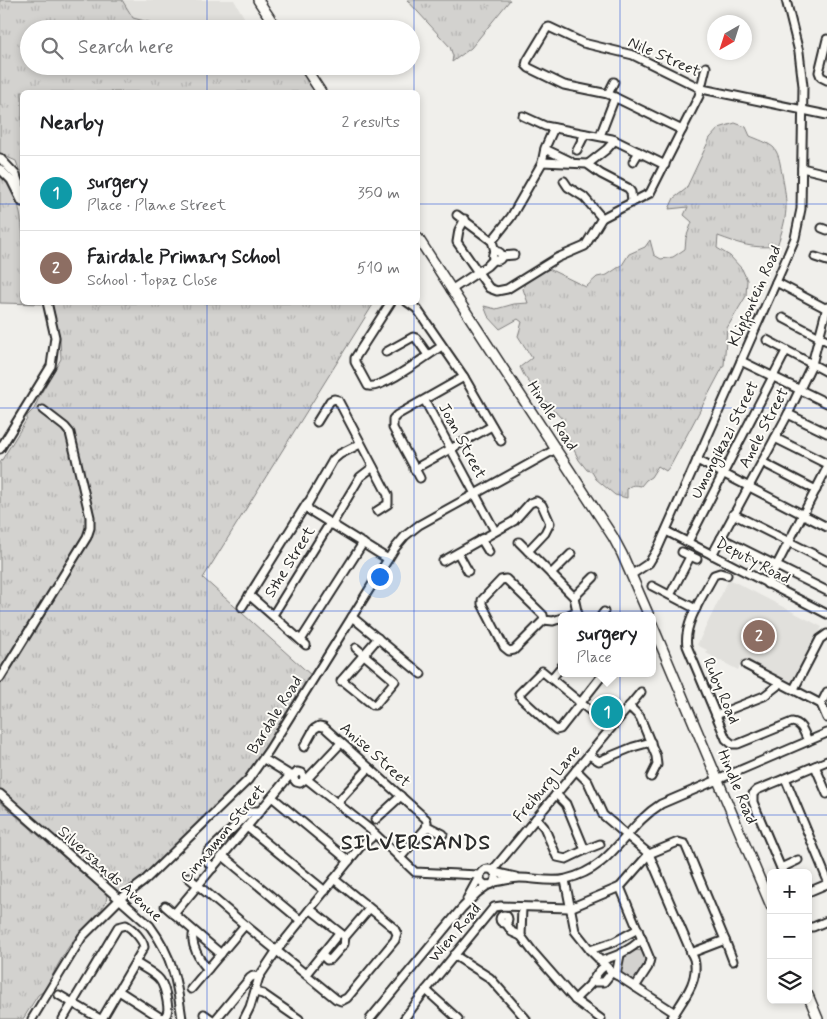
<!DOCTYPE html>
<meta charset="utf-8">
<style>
body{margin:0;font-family:Mynerve,sans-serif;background:#f6f6f6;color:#202124}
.controls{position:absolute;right:15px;bottom:15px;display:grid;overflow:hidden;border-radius:8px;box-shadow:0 2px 8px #0003}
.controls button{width:45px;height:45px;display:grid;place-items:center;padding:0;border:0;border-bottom:1px solid #e0e0e0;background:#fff;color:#202124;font:25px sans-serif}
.compass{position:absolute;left:707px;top:15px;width:45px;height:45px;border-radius:50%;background:#fff;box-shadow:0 2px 8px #0003;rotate:219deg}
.you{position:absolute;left:379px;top:576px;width:18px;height:18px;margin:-12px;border:4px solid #fff;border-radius:50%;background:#1a73e8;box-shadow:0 0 0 8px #1a73e833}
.badge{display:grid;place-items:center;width:32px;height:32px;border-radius:50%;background:#0f766e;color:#fff;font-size:16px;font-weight:700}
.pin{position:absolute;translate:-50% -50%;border:2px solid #fff;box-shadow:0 1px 5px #0006}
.popup{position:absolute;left:558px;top:612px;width:98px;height:65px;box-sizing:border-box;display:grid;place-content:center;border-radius:8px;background:#fff;filter:drop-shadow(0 1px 4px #0005);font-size:16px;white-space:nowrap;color:#757577}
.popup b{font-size:19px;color:#202124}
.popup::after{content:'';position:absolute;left:50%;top:100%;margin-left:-10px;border:10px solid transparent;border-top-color:#fff}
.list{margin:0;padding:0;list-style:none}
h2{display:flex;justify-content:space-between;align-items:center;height:65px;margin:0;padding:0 20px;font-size:21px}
h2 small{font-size:16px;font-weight:400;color:#757577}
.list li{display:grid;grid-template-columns:32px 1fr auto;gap:15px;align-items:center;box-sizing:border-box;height:75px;padding:0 20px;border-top:1px solid #e0e0e0}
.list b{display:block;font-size:19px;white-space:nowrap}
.list p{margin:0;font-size:16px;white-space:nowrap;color:#757577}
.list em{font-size:16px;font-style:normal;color:#757577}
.icon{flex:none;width:28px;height:28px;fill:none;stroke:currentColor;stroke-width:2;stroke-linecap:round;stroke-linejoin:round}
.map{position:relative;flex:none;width:827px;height:1019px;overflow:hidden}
.search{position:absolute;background:#fff;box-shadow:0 2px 8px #0003;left:20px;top:20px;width:400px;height:55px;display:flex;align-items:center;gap:12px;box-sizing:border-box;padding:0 18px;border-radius:28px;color:#757577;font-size:19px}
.panel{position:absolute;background:#fff;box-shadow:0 2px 8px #0003;left:20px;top:90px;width:400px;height:215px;border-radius:8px}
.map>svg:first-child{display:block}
.built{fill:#e1e0dc}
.grass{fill:url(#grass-tufts);stroke:#7f7e7d}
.green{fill:#d3d2cf;stroke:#7f7e7d}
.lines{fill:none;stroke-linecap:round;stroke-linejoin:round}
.minor-casing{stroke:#2b2b2b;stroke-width:11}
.major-casing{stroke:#2b2b2b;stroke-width:12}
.minor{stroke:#fdfcf7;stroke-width:7}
.major{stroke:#fdfcf7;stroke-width:9}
.grid{fill:none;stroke:#1d4ed8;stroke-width:1;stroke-opacity:0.55}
.labels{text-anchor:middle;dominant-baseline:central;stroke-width:4;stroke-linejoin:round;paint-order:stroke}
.street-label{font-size:16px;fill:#2b2b2b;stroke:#fdfcf7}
.district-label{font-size:21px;font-weight:bold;letter-spacing:1px;fill:#2b2b2b;stroke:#fdfcf7}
</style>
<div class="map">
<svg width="827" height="1019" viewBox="0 0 827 1019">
<defs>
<pattern id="grass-tufts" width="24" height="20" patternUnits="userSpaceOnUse" patternTransform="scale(1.25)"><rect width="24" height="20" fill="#d3d2cf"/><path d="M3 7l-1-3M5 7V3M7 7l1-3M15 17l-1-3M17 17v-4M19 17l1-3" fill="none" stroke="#b5b4b2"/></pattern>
</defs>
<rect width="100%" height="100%" fill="#f0efeb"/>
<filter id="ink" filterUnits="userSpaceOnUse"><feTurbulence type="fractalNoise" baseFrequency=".02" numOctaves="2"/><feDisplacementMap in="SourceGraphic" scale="10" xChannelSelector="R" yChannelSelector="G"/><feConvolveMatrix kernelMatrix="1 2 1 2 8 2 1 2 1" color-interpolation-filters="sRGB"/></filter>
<g filter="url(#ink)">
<g class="built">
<path d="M122,0H234L251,29H176L133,18Z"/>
<path d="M729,579L822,627L792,685L743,660L738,670L706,653L707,650L697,645Z"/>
</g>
<g class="grass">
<path d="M0,0H122L133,18L176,29H29V66H298L315,92H22V178L16,161L0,154Z"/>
<path d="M407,0H510L471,48L452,62L453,56L450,47Z"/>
<path d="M735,123L746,127L750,136C757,139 769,143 774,148C780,156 780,165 782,174C788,206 788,215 777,246C753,249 740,244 718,236L717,248L730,256L742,269L747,280L746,296L727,328L724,365L671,465L666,471L658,466L651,477L646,480L641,486C635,485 631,484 627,489V498L615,495L596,479L592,472L587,470L579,460L564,430L562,419L537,392L525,377L520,367L532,358L518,336L522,322L518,319L500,329L488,316L484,306L496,309L514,304L528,303L523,289L527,277L549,269L586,287L597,277L607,275L622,265L629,254L645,247L650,240L654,255L661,259L673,257L685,249L686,238L692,222L684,215L688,207L669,209L674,198L686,189L710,138L719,128Z"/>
<path d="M0,172C31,202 22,263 22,302L40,303L41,304L0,303Z"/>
<path d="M52,303H374L203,578L312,676L259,762L241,783L142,878L123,892L115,891L0,791V463L27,419V416L34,409L40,395L61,359L60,338Z"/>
<path d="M0,802L106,894C111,904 89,923 81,931C66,947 55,971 44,991L38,995L23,1019H0Z"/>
</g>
<path class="green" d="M633,950L644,951L648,962L634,984L619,973L621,957Z"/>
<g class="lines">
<defs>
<g id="minor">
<path d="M827,39L819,72L821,77L827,80"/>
<path d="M608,94L614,82"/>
<path d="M523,116L545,126L612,139L665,165"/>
<path d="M682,130L608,94L564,85L529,68L526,65L527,61L547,28L549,27L583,43L633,55L702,89L827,115"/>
<path d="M600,136L615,97"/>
<path d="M545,149L570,161"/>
<path d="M577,150L585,134"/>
<path d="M0,158L16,175L22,193"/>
<path d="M542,162L587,164L601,174L628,188L631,192L632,202"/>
<path d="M633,162L639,152"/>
<path d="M588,164L607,149L615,140"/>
<path d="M802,168L827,174"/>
<path d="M0,169L11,180L22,202"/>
<path d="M564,181L568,187L584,197L602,218"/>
<path d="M457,215L492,241L495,251"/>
<path d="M465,219L459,230L457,242L489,288L497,291L507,289L557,258L585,246L602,218L650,193L699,96L706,67"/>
<path d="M822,228L827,230"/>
<path d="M492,241L511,217L542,163L545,148L554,128"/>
<circle cx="497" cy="256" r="4.5"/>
<path d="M501,256L514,255"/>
<path d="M815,257L827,261"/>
<path d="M776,282L827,309"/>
<path d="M451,290L487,266L494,259"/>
<path d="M391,302L355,358V362L368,386C382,390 429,354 442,346"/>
<path d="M407,302L417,309L464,377"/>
<path d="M783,318L827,341"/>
<path d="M767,340L827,372"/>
<path d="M386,352L413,337L416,338L428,355"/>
<path d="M741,361L827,403"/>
<path d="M425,401L495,531"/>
<path d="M788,414L827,433"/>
<path d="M317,422L330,401L334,399L338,400L388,495V504L377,511"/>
<path d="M775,438L827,464"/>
<path d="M360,444L340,454L333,460L307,505L309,510L388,559"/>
<path d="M0,449L51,366L55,337L47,302"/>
<path d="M697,460L827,527"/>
<path d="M762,462L816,490"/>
<path d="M414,469L492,426"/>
<path d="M420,478L393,428V419L397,415L464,377L501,441"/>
<path d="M733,514L827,561"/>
<path d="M332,524L360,477L373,467"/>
<path d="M666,531L827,614"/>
<path d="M721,538L827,591"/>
<path d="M481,539L489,552"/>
<path d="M519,542L574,597L578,616"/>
<path d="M688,542L786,351"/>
<path d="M682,552L697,559"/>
<path d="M458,553L468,571"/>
<path d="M712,555L788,414L812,364L827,307"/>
<path d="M443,561L514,521L530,503L536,501L542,505L550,523L545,533L528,551"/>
<path d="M551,574L571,554"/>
<path d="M631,575L649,563L658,548L784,264L795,238L801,209L803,86L799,52L786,0"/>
<path d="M727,575L720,573L714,575C704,594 683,624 687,646L726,739L732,744H738L792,722C802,723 804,733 808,741"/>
<path d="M767,584L827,468"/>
<path d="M652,586L696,609"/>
<path d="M249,595L306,645"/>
<path d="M670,595L690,557"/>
<path d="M574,597L594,577"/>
<path d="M242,607L307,503"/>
<path d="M273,615L330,523"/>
<path d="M567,616L577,611"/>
<path d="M601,616L604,612"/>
<path d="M352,617L421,674"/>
<path d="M544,620L543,615L506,579L501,580L482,600V604L504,647L509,651L514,650L544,620L553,621L562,618"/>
<path d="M301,640L363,543"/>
<path d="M746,665L821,704L827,718"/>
<path d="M604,673L560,729L556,730L521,698L519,694L542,671L611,728"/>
<path d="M0,678L87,537L90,528V517L70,433L65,427L43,410"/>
<path d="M552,678L562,666"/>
<path d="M342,680L373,705H375L395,681L356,648"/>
<path d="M341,681L378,638"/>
<path d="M794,689L820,639L827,634"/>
<path d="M821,704L827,692"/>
<path d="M629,706L640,717L656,756L657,765L651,777"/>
<path d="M716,715L764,696L777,686"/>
<path d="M304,747L314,729L319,726L324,727L426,819L427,822L426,828L400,858"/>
<path d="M589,755L599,761L633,747L651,742"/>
<path d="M264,759L290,775"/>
<path d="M815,766L827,794"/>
<path d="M576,770L588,782L603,815L649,854L694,959C700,981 682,1001 671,1019"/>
<path d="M304,777L303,781L300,783L296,782L293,778L297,772L302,773L304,777L372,831"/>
<path d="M785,778L827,879"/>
<path d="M307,779L341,743"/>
<path d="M0,794L150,926C173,957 177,982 182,1019"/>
<path d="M272,797L349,861"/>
<path d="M337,803L369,768"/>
<path d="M536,818L544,827L557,857L566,859L585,850L566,804L556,794"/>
<path d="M375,820L401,796"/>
<path d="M427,826L443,834"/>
<path d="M247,827L325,891"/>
<path d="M375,834L415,872L479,875"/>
<path d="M585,850L600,844"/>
<path d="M223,856L300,920"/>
<path d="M213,868L206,860L208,852L249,813L253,811H260"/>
<path d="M781,868L798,860"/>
<circle cx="488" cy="877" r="8"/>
<path d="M493,870L641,692"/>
<path d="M494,872L516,877"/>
<path d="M783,873L753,802V794L757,790L827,761"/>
<path d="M188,877L245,925L336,999L341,1001L347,998L395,940L397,934L394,928L334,879"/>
<path d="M565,880L575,931L590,950L612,972L675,1013"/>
<path d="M494,882C503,881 512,878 520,878C535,878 552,883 566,879C614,868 624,827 661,804L827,733"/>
<path d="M620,887L650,959L648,967L635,987"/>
<path d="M808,892L827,884"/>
<path d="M467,899L479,877"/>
<path d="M165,906L221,954"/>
<path d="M310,909L343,935"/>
<path d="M174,914L290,775H294"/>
<circle cx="504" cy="919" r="4"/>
<path d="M506,923L512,932L521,936L533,952L575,1000L601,1019"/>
<path d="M808,927H813L827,921"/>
<path d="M194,932C189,942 200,962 208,969"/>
<path d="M521,936L522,907"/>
<path d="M725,940L733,961"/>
<path d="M590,950L614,942L638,929"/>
<path d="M322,955L327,960L331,959L344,944L345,937L369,909"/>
<path d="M454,955L490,978L526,1019"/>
<path d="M600,961C617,956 629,951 642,939"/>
<path d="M306,974L339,933"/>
<path d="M616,975L620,955"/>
<path d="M591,982H604L612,972"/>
<path d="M191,989L245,925"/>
<path d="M426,990L458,1019"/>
<path d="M119,991L161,1018L165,1017C169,1012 168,1007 167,1001C163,976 157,976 136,963"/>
<path d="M255,992L263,994L299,1019"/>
<path d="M59,995L100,1019"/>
<path d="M575,1000C580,993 587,989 592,982C596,975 598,971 605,966"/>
<path d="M204,1014L211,1019"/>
<path d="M32,1019L82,937L119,900L143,882L248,780L269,750L395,548L405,536L419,525L556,449"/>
<path d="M63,1019L118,927L126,925C133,929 143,940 144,947L102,1019"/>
<path d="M216,1019L250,978L253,976L259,977"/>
<path d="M244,1019L250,1007L259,977L277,950L360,847L371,838"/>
<path d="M370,1019L462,908L477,893L488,885"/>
<path d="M404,1019L422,995L494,907L501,906L570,908L620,887L649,854L678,842L685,844L725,940L691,953"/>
</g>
<g id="major">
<path d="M258,0L277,29"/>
<path d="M304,66L321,92"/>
<path d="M418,238L613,537L622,554L649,616"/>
<path d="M652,624L771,906"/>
<path d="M808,995L818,1019"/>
</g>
</defs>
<use href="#minor" class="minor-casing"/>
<use href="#major" class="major-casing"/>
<use href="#minor" class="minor"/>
<use href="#major" class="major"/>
</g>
</g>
<path class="grid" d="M207,0V29M414,0V92M620,0V1019M207,66V92M0,204H22M418,204H827M207,302V1019M414,302V1019M0,408H827M0,611H827M0,815H827"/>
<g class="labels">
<g class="street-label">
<text transform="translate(664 57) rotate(24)">Nile Street</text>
<text transform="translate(755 296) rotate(-66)">Klipfontein Road</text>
<text transform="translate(552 416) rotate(57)">Hindle Road</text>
<text transform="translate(764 428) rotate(-62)">Anele Street</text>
<text transform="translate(725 440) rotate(-63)">Umongikazi Street</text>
<text transform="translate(462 441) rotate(62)">Joan Street</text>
<text transform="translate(753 561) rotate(28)">Deputy Road</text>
<text transform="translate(290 562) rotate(-58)">Sthe Street</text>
<text transform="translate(721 691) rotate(67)">Ruby Road</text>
<text transform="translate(275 715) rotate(-58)">Bardale Road</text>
<text transform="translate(375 755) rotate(42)">Anise Street</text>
<text transform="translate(547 784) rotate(-50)">Freiburg Lane</text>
<text transform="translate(737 787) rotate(67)">Hindle Road</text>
<text transform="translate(223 834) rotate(-50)">Cinnamon Street</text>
<text transform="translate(110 874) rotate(42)">Silversands Avenue</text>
<text transform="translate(455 933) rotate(-50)">Wien Road</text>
</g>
<g class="district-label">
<text x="416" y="843">SILVERSANDS</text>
</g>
</g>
</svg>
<div class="controls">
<button>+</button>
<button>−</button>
<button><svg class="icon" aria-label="layers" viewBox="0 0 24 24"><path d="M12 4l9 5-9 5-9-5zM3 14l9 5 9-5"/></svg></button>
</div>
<svg class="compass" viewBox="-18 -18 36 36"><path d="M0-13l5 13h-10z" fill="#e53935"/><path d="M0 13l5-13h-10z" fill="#757577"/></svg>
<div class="you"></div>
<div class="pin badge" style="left:607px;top:712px;background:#0f9aa8">1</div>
<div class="popup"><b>surgery</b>Place</div>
<div class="pin badge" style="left:759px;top:636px;background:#8d6e63">2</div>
<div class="search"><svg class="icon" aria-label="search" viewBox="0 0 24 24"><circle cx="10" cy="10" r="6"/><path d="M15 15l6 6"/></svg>Search here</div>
<section class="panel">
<h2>Nearby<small>2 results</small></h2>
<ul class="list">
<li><span class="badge" style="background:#0f9aa8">1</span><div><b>surgery</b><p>Place · Plane Street</p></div><em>350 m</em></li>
<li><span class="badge" style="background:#8d6e63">2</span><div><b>Fairdale Primary School</b><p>School · Topaz Close</p></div><em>510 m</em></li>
</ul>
</section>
</div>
